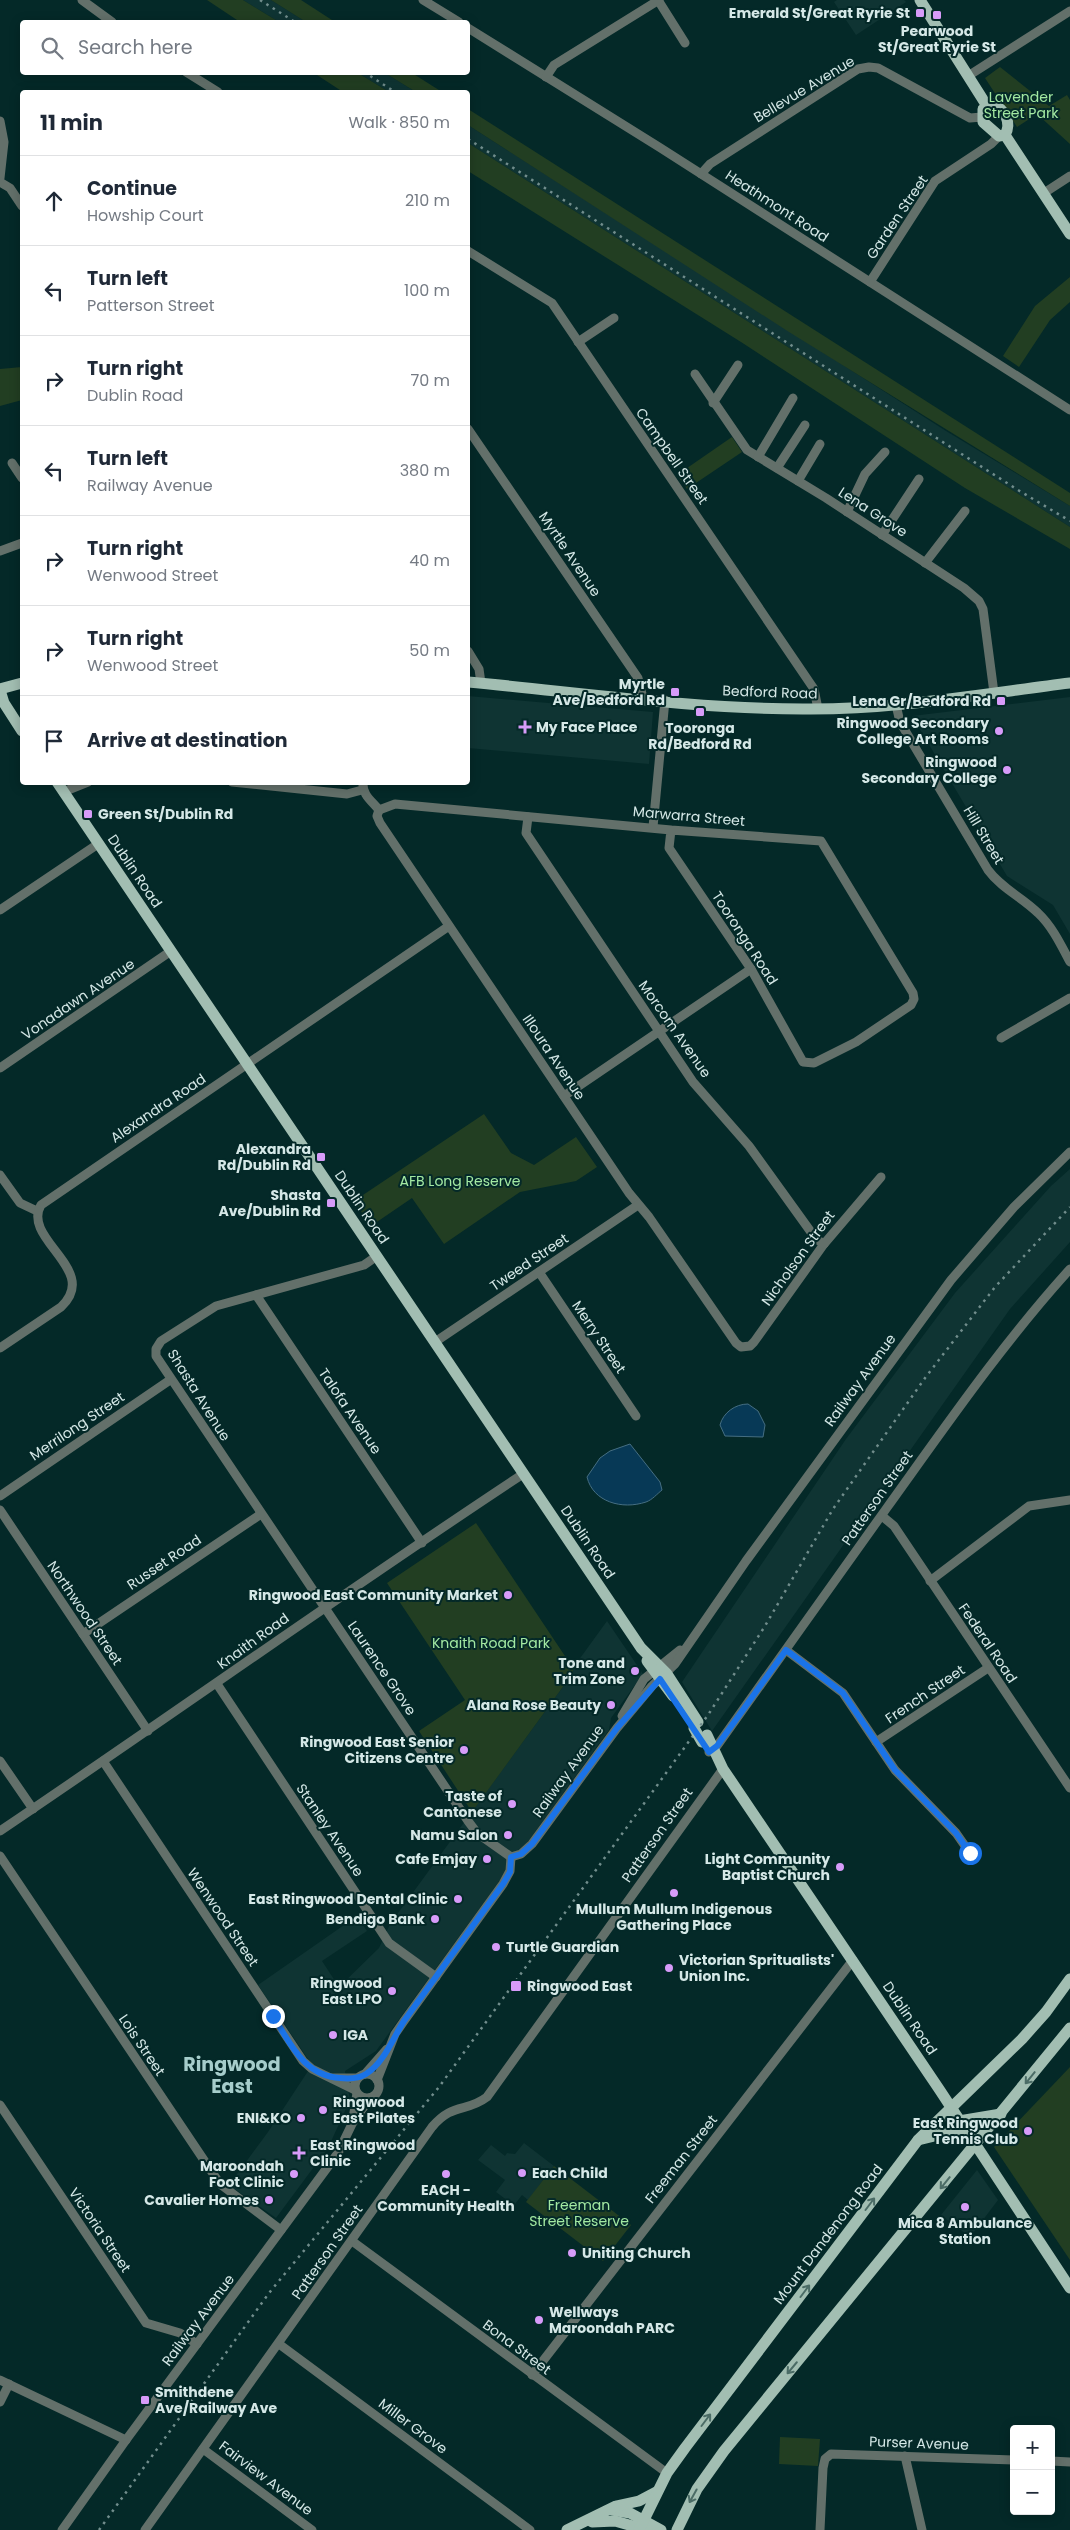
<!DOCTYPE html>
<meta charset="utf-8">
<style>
body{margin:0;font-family:Poppins,sans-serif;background:#f6f6f7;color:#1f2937}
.controls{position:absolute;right:15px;bottom:15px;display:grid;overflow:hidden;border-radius:5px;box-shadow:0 2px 12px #0003}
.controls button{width:45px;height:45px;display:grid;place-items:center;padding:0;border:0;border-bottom:1px solid #e0e1e3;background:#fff;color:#1f2937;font:25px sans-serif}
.stop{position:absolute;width:15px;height:15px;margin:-11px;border:4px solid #1a73e8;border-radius:50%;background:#fff}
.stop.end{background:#1a73e8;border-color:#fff;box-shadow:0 1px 5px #0008}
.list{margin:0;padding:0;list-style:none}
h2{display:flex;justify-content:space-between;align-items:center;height:65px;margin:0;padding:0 20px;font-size:21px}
h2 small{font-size:16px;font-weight:400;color:#747a83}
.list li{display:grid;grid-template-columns:32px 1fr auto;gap:15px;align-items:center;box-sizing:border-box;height:90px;padding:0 20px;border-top:1px solid #e0e1e3}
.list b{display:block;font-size:19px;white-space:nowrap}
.list p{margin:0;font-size:16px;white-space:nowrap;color:#747a83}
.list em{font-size:16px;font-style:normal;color:#747a83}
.icon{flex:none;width:28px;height:28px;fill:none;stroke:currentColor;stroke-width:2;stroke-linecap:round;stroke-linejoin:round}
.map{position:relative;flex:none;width:1070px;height:2530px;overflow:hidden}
.search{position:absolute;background:#fff;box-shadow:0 2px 12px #0003;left:20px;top:20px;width:450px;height:55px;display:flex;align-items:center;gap:12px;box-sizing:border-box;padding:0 18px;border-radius:5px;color:#747a83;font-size:19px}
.panel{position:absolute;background:#fff;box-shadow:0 2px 12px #0003;left:20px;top:90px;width:450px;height:695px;border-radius:5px}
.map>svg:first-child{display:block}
.built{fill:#0f3433}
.green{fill:#223e22}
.water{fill:#073956;stroke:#456e82}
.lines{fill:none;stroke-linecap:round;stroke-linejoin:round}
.minor{stroke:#63706a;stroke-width:9}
.major{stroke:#a2beb2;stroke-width:11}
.rail{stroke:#718d8c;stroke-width:2.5;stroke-dasharray:2.5 5;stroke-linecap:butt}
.major-bridge{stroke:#a2beb2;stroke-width:11}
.oneway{stroke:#4b6c66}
.route{stroke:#1a73e8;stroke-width:6}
.poi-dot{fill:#d79bf9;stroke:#042928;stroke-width:2}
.labels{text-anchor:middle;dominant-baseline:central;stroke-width:4;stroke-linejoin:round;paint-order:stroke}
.poi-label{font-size:14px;font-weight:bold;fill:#d5e8e7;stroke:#042928;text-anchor:end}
.street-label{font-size:14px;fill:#d5e8e7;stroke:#042928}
.park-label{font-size:14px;fill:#a3e9a2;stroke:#042928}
.district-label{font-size:19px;font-weight:bold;fill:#a6cdcb;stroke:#042928}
</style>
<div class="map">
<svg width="1070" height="2530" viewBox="0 0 1070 2530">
<rect width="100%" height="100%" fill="#042928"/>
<g class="built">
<path d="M243,0H271L306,22H279Z"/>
<path d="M837,0H904L906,2L856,35L834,2Z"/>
<path d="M358,73H385L416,92H389Z"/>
<path d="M468,125L946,431L1070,506V527L468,143Z"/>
<path d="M468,696L653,712L649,764L468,748Z"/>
<path d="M1070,697V934L1053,905L1007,876L912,716Z"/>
<path d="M1070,1169V1242L1010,1309L712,1731L682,1682L846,1439L955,1293L1051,1186Z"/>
<path d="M607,1621L643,1674L611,1718L609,1730L376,2051L345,2071L350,2100L328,2148L276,2218L229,2185L268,2132L312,2065L258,1985L357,1916L367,1931L322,1961L339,1987L379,1948L390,1924L573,1673V1668Z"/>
<path d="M524,2143L554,2166L528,2200L522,2195L512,2208L510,2207L512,2204L496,2192L505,2180L478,2160L491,2145L505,2156L507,2153L515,2154Z"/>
<path d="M977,2170L998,2200L970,2237L941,2215Z"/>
</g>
<g class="green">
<path d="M207,0H243L279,22H240Z"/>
<path d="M271,0H301L335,22H306Z"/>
<path d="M1000,67L1049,106L1067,95L1070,100V144L1037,114L1017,127L985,78Z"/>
<path d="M314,73H358L389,92H343Z"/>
<path d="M385,73H412L442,92H416Z"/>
<path d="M468,109L1070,493V506L789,332L468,125Z"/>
<path d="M468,143L1070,527V549L965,488L741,342L468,171Z"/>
<path d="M1070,277V302L1050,320L1019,367L1003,356L1035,306Z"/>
<path d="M22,367V400L0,406V369Z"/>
<path d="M732,437L742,452L687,489L677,475Z"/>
<path d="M484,1114L511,1153L534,1165L576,1137L597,1167L576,1181L520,1192L444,1244L412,1198L371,1226L354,1201Z"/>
<path d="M476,1523L573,1668V1673L472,1812L419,1731L465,1700L387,1583Z"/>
<path d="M1070,2067V2260L994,2147Z"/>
<path d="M554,2166L631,2225L603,2261L526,2202Z"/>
<path d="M780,2437L820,2439L818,2466L779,2464Z"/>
</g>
<g class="water">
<path d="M748,1404L758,1411L765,1425L763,1437L725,1436L720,1425C723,1413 735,1404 748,1404Z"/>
<path d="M630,1444L660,1482L662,1490C657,1494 652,1500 646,1502C622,1510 593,1502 587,1477L600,1458L610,1451Z"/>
</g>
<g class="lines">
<g class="minor">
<path d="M82,0L112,22"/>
<path d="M423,0L459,22"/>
<path d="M658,0L685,43"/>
<path d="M468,28L659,147L1070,410"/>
<path d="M186,72L218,92"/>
<path d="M968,76L1070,11"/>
<path d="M546,77L554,65L659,0"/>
<path d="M0,121L4,142L0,178"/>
<path d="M701,174L710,164L858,69L869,67L878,68L970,118L982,117"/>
<path d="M0,182L10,188L22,206"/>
<path d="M1044,193L1070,176"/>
<path d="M468,251L552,303L814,689L818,709"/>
<path d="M870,282L935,181L991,144L999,136"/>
<path d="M578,342L614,318"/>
<path d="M695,374L747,450L826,498L964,588L979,601L983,609L994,693"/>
<path d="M713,403L738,365"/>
<path d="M468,429L638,678L643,698"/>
<path d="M758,457L793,398"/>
<path d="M12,463L22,478"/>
<path d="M777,468L805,425"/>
<path d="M798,481L820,444"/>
<path d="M847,512L865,474L885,452"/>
<path d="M882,535L919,479"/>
<path d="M0,551L22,543"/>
<path d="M925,563L965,511"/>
<path d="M468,651L479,669L481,683"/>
<path d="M896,705L900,722L988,870C1002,889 1022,897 1038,913C1052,926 1061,945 1070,962"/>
<path d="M232,782L347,794L362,790"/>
<path d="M363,782C362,795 372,801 379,810L377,816L380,823L629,1193L649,1217L736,1343L741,1347L750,1346L754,1342L824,1244L881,1177"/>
<path d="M63,792L88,782"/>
<path d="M379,810L395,804L671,830L821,841L913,993L914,999L911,1005L856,1042L814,1063L803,1062L751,969L669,848L671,830"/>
<path d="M528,817L526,833L693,1082L749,1146L816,1239L824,1244"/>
<path d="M653,827L665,700"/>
<path d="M0,910L98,844"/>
<path d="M1001,1038L1070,998"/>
<path d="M0,1068L171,951"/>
<path d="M564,1096L751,969"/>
<path d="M0,1175L20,1203L37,1211"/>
<path d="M377,1256L364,1265L216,1306L161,1341L156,1349V1356L468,1821L477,1833L511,1857"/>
<path d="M539,1272L636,1416"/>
<path d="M256,1295L422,1543"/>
<path d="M435,1342L638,1205"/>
<path d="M0,1348L61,1307C101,1270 21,1239 41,1205L449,926"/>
<path d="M0,1496L170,1380"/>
<path d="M0,1510L148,1731"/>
<path d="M882,1516L894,1526L1070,1788"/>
<path d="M930,1581L1029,1506L1070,1500"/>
<path d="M83,1634L261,1514"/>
<path d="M786,1650L843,1693L895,1770L956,1833L970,1853"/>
<path d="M217,1684L389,1943L436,1977"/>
<path d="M622,1716L644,1679L680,1650"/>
<path d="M876,1742L988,1668"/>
<path d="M709,1752L717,1746C773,1667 830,1588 886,1509C945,1427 1002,1344 1070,1269"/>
<path d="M0,1761L33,1809"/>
<path d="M103,1761L303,2061L312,2069L355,2090"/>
<path d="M0,1831C175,1713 347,1590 523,1474"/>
<path d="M0,1856L220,2184L281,2230"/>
<path d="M511,1857L521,1854L532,1844L617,1728L652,1686L675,1664L746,1561L951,1280L1014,1207L1070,1152"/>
<path d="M365,2074L387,2049"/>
<circle cx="367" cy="2086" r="12"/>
<path d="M332,2078H358"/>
<path d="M377,2080L395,2034L404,2021L503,1884L510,1871L511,1857"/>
<path d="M0,2105L146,2323L180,2333L197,2344"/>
<path d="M353,2119L357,2093"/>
<path d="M352,2241L667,2473"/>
<path d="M279,2344L530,2530"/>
<path d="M532,2375L853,1960"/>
<path d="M0,2380L126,2440"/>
<path d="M0,2402L9,2384"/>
<path d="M203,2449L312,2530"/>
<path d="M905,2456L922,2530"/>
<path d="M1051,2461L1070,2462"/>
<path d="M62,2530L126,2440L338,2153L352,2124L370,2098"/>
<path d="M145,2530L432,2127C453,2102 466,2113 487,2097L723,1769"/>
<path d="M820,2530L823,2468L825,2459L831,2454L1014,2460"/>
</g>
<g class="major">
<path d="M920,0L987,106"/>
<path d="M992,104C1005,109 1012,123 1005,135L999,136L983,122V109Z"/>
<path d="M1005,135L1070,234"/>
<path d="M468,682C577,692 693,709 803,709C892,710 982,694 1070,683"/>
<path d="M0,689L22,683"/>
<path d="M0,690L4,703L22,731"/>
<path d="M57,782L641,1648L667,1674L698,1722"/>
<path d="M647,1661L673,1696"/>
<path d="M707,1735L723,1769L939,2089L1070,2288"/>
<path d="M959,2121L1001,2114"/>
<path d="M918,2140L947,2133L967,2132"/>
<path d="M612,2510L630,2513L661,2530"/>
<path d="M592,2522L615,2521L647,2530"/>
<path d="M567,2530L616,2506L639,2501L656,2492"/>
<path d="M639,2530L667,2473L685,2448L918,2140L1022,2039L1046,2012L1070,1979"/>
<path d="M677,2530L697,2489L724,2451L1070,2028"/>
</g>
<g class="rail">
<path d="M260,0L295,22"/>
<path d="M364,72L395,92"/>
<path d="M468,139L1018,490L1070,521"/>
<path d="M99,2530L269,2293L439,2087L708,1715L765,1626L833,1509L925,1378L995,1287L1070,1207"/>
</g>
<path class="major-bridge" d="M694,1728L702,1742"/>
</g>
<defs><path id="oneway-shaft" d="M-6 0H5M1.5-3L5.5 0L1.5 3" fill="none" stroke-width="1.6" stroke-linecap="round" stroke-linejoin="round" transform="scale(1.25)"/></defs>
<g class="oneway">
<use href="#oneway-shaft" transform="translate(1030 2078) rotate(129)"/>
<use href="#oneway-shaft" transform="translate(945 2183) rotate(129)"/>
<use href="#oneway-shaft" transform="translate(870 2204) rotate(-53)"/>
<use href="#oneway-shaft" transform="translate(805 2291) rotate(-53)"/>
<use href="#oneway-shaft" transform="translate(792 2368) rotate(130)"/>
<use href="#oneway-shaft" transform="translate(706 2420) rotate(-53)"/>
<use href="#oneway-shaft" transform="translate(693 2496) rotate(119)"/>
</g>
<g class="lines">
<path class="route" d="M273,2016C290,2043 304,2076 340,2078C349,2079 358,2079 366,2074C384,2063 393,2038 404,2021L503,1884L510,1872L511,1857L521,1854L532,1844L617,1728L660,1679L709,1752L717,1746L786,1650L843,1693L895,1770L956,1833L970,1853"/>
</g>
<g class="poi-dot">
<rect x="915" y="8" width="10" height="10" rx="2.5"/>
<rect x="932" y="10" width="10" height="10" rx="2.5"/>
<rect x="670" y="687" width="10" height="10" rx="2.5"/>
<rect x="996" y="696" width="10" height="10" rx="2.5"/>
<rect x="695" y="707" width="10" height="10" rx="2.5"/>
<path d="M522.5 719.5h5v5h5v5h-5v5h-5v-5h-5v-5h5z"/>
<circle cx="999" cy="731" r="5"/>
<circle cx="1007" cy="770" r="5"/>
<rect x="83" y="809" width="10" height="10" rx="2.5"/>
<rect x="316" y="1152" width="10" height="10" rx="2.5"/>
<rect x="326" y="1198" width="10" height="10" rx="2.5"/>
<circle cx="508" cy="1595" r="5"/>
<circle cx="635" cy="1671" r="5"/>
<circle cx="611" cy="1705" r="5"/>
<circle cx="464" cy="1750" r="5"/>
<circle cx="512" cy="1804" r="5"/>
<circle cx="508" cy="1835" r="5"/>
<circle cx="487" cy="1859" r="5"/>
<circle cx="840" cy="1867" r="5"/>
<circle cx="674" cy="1893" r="5"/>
<circle cx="458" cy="1899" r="5"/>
<circle cx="435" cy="1919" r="5"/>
<circle cx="496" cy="1947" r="5"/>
<circle cx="669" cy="1968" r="5"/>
<rect x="510" y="1980" width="12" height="12" rx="2.5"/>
<circle cx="392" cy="1991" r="5"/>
<circle cx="333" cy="2035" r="5"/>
<circle cx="323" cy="2110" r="5"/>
<circle cx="301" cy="2118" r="5"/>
<circle cx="1028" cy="2131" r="5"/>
<path d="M296.5 2145.5h5v5h5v5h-5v5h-5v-5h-5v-5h5z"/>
<circle cx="522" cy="2173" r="5"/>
<circle cx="294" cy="2174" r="5"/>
<circle cx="446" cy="2174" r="5"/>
<circle cx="269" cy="2200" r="5"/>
<circle cx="965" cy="2207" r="5"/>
<circle cx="572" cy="2253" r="5"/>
<circle cx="539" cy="2320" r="5"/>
<rect x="140" y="2395" width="10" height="10" rx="2.5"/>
</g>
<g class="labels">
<g class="poi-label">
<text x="910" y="13">Emerald St/Great Ryrie St</text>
<text x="937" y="31" text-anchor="middle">Pearwood<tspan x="937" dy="16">St/Great Ryrie St</tspan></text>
<text x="665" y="684">Myrtle<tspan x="665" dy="16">Ave/Bedford Rd</tspan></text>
<text x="991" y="701">Lena Gr/Bedford Rd</text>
<text x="989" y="723">Ringwood Secondary<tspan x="989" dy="16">College Art Rooms</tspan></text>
<text x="536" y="727" text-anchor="start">My Face Place</text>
<text x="700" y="728" text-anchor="middle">Tooronga<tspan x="700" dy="16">Rd/Bedford Rd</tspan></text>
<text x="997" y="762">Ringwood<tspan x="997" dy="16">Secondary College</tspan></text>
<text x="98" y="814" text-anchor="start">Green St/Dublin Rd</text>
<text x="311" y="1149">Alexandra<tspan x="311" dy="16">Rd/Dublin Rd</tspan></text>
<text x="321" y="1195">Shasta<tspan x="321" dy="16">Ave/Dublin Rd</tspan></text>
<text x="498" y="1595">Ringwood East Community Market</text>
<text x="625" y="1663">Tone and<tspan x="625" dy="16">Trim Zone</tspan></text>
<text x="601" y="1705">Alana Rose Beauty</text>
<text x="454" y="1742">Ringwood East Senior<tspan x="454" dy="16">Citizens Centre</tspan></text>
<text x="502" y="1796">Taste of<tspan x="502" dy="16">Cantonese</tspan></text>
<text x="498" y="1835">Namu Salon</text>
<text x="477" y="1859">Cafe Emjay</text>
<text x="830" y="1859">Light Community<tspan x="830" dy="16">Baptist Church</tspan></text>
<text x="448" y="1899">East Ringwood Dental Clinic</text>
<text x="674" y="1909" text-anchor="middle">Mullum Mullum Indigenous<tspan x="674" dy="16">Gathering Place</tspan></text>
<text x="425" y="1919">Bendigo Bank</text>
<text x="506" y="1947" text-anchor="start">Turtle Guardian</text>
<text x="679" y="1960" text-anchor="start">Victorian Spritualists'<tspan x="679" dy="16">Union Inc.</tspan></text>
<text x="382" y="1983">Ringwood<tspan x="382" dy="16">East LPO</tspan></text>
<text x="527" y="1986" text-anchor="start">Ringwood East</text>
<text x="343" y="2035" text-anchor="start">IGA</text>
<text x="333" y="2102" text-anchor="start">Ringwood<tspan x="333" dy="16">East Pilates</tspan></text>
<text x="291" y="2118">ENI&amp;KO</text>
<text x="1018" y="2123">East Ringwood<tspan x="1018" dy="16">Tennis Club</tspan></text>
<text x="310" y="2145" text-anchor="start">East Ringwood<tspan x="310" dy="16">Clinic</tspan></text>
<text x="284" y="2166">Maroondah<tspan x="284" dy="16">Foot Clinic</tspan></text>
<text x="532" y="2173" text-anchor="start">Each Child</text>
<text x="446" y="2190" text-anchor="middle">EACH -<tspan x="446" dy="16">Community Health</tspan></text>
<text x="259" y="2200">Cavalier Homes</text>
<text x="965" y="2223" text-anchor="middle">Mica 8 Ambulance<tspan x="965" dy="16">Station</tspan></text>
<text x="582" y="2253" text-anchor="start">Uniting Church</text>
<text x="549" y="2312" text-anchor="start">Wellways<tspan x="549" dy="16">Maroondah PARC</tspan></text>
<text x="155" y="2392" text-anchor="start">Smithdene<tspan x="155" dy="16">Ave/Railway Ave</tspan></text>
</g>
<g class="street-label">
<text transform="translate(804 89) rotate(-31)">Bellevue Avenue</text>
<text transform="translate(777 206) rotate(33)">Heathmont Road</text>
<text transform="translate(897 217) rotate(-56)">Garden Street</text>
<text transform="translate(672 456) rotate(55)">Campbell Street</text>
<text transform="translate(873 512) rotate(33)">Lena Grove</text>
<text transform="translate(570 554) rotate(56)">Myrtle Avenue</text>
<text transform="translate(770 692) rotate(2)">Bedford Road</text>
<text transform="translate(689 816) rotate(5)">Marwarra Street</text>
<text transform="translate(984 835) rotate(59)">Hill Street</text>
<text transform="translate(135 871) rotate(56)">Dublin Road</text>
<text transform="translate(745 938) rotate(57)">Tooronga Road</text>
<text transform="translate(78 999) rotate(-34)">Vonadawn Avenue</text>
<text transform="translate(675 1029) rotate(55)">Morcom Avenue</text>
<text transform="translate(554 1057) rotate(56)">Illoura Avenue</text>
<text transform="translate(158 1108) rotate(-34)">Alexandra Road</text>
<text transform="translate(362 1207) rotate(56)">Dublin Road</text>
<text transform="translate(798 1258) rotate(-54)">Nicholson Street</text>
<text transform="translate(529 1262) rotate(-34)">Tweed Street</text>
<text transform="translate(599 1337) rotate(56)">Merry Street</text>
<text transform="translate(860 1380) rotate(-54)">Railway Avenue</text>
<text transform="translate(199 1395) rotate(58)">Shasta Avenue</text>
<text transform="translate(350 1411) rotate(56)">Talofa Avenue</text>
<text transform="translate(77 1426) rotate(-34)">Merrilong Street</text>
<text transform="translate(877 1498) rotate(-55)">Patterson Street</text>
<text transform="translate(588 1542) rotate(56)">Dublin Road</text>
<text transform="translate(164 1562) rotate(-34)">Russet Road</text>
<text transform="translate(85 1613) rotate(56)">Northwood Street</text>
<text transform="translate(253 1641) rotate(-36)">Knaith Road</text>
<text transform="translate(988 1643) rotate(56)">Federal Road</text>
<text transform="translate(382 1668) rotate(56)">Laurence Grove</text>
<text transform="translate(925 1694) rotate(-34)">French Street</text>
<text transform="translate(568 1771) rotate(-54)">Railway Avenue</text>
<text transform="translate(330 1830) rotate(56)">Stanley Avenue</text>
<text transform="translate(657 1835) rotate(-55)">Patterson Street</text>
<text transform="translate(223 1917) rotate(56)">Wenwood Street</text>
<text transform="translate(910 2018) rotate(56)">Dublin Road</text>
<text transform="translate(142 2045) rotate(56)">Lois Street</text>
<text transform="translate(681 2159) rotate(-52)">Freeman Street</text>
<text transform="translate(100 2230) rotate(56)">Victoria Street</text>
<text transform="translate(828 2234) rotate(-53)">Mount Dandenong Road</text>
<text transform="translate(327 2252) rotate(-55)">Patterson Street</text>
<text transform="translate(198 2320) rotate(-53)">Railway Avenue</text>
<text transform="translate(517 2347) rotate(37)">Bona Street</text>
<text transform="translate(413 2426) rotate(37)">Miller Grove</text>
<text transform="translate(919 2443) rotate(2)">Purser Avenue</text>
<text transform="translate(266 2478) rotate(37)">Fairview Avenue</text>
</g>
<g class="park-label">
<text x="1021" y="97">Lavender<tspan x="1021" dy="16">Street Park</tspan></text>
<text x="460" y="1181">AFB Long Reserve</text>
<text x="491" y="1643">Knaith Road Park</text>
<text x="579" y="2205">Freeman<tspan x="579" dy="16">Street Reserve</tspan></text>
</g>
<g class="district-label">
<text x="232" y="2064">Ringwood<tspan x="232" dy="22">East</tspan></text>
</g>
</g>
</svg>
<div class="controls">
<button>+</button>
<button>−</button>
</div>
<div class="stop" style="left:970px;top:1853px"></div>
<div class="stop end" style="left:273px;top:2016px"></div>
<div class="search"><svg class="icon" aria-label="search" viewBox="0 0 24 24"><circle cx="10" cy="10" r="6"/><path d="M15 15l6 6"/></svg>Search here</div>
<section class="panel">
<h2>11 min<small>Walk · 850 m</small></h2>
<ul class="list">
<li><svg class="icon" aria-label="ahead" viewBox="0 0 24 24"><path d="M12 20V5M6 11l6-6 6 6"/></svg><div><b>Continue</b><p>Howship Court</p></div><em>210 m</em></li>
<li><svg class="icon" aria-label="left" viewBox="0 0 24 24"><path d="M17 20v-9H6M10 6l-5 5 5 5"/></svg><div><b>Turn left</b><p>Patterson Street</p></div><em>100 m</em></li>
<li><svg class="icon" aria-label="right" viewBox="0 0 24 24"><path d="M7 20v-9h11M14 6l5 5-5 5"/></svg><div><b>Turn right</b><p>Dublin Road</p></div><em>70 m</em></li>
<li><svg class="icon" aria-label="left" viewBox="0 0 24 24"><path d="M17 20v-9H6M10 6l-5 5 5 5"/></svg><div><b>Turn left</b><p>Railway Avenue</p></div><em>380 m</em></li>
<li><svg class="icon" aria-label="right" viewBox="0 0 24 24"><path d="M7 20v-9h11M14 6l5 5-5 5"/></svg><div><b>Turn right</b><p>Wenwood Street</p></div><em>40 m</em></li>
<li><svg class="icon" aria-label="right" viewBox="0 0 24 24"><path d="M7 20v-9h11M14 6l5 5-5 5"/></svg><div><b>Turn right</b><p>Wenwood Street</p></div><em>50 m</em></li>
<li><svg class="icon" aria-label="arrive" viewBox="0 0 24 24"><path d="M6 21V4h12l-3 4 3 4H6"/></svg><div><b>Arrive at destination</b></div></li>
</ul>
</section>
</div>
